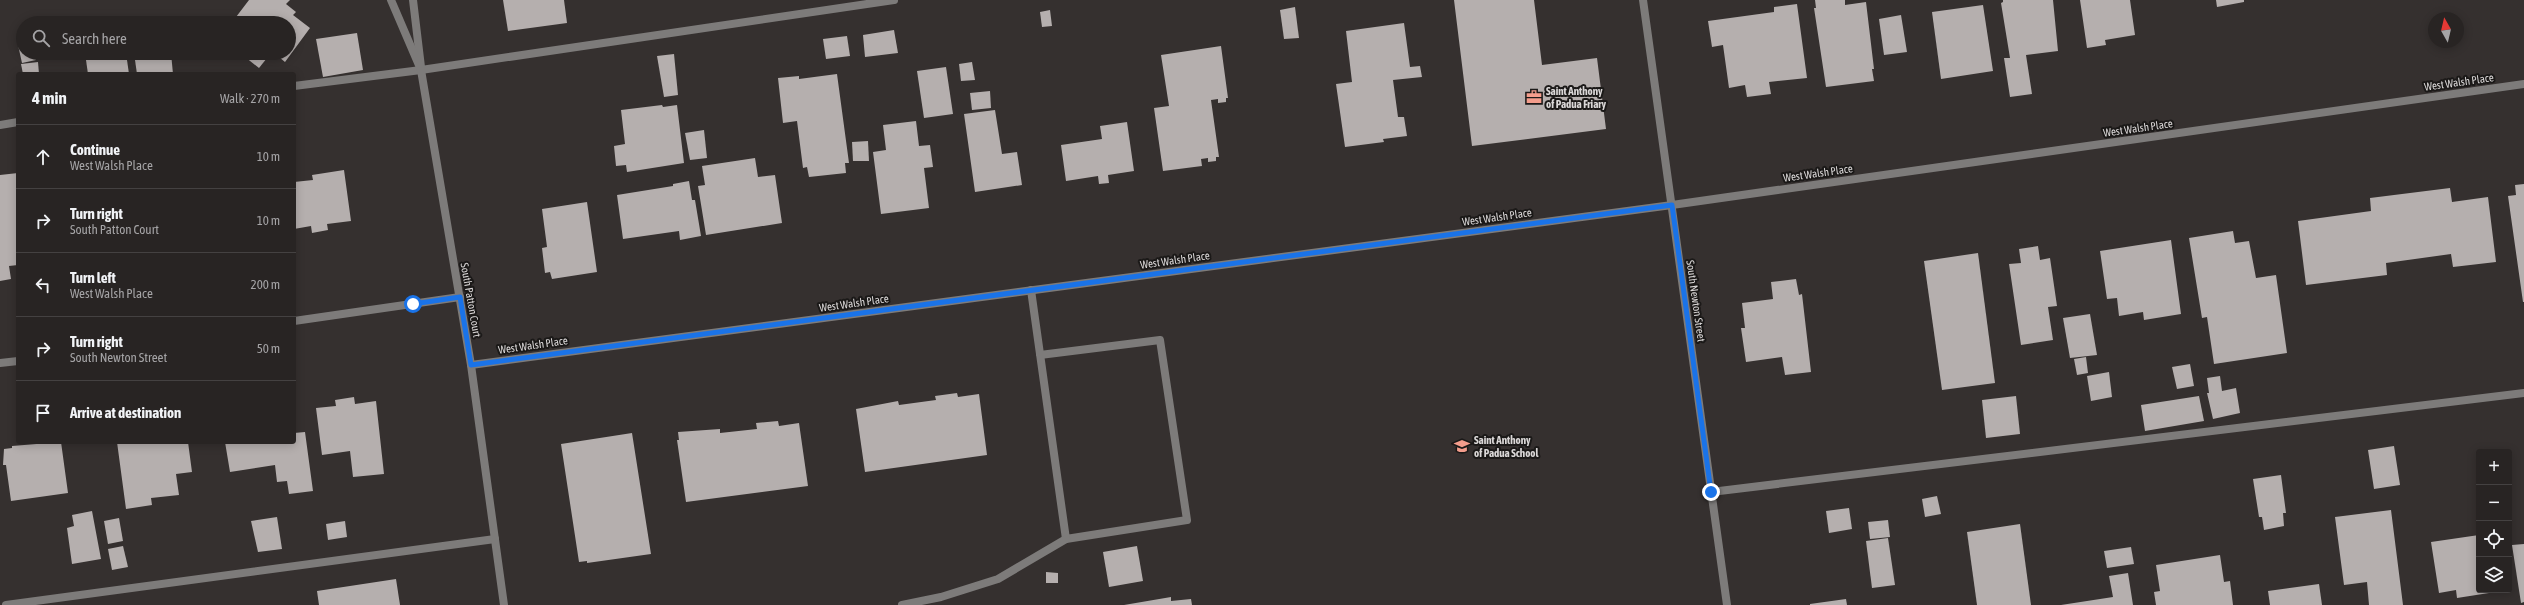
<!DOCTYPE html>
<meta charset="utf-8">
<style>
body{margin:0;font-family:"Asap Condensed",sans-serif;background:#343030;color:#f1f3f6}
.controls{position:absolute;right:12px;bottom:12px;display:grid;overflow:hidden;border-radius:4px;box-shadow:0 2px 10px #0003}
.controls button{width:36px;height:36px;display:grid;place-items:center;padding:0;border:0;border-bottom:1px solid #444141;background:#282423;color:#f1f3f6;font:20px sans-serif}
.compass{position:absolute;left:2428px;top:12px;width:36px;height:36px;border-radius:50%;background:#282423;box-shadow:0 2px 10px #0003;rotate:352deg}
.stop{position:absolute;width:12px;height:12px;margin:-9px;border:3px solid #1a73e8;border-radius:50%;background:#fff}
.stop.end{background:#1a73e8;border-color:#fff;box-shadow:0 1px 4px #0008}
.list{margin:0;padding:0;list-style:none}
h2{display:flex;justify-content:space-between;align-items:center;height:52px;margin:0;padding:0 16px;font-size:17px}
h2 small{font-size:13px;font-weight:400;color:#a5a4a6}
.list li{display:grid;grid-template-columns:26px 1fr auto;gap:12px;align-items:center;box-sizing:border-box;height:64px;padding:0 16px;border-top:1px solid #444141}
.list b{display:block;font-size:15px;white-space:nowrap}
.list p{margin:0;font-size:13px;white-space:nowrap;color:#a5a4a6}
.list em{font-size:13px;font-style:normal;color:#a5a4a6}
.icon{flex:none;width:22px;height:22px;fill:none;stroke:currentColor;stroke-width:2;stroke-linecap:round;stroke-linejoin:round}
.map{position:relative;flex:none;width:2524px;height:605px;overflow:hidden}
.search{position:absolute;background:#282423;box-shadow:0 2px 10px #0003;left:16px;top:16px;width:280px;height:44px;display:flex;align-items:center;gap:10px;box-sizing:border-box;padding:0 14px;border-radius:22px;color:#a5a4a6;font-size:15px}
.panel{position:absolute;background:#282423;box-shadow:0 2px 10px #0003;left:16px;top:72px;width:280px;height:372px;border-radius:4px}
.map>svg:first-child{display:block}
.building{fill:#b5afae}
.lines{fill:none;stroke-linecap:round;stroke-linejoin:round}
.service{stroke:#7d7b7a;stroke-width:8}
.minor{stroke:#7d7b7a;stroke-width:8}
.tertiary{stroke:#7d7b7a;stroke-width:8}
.route{stroke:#1a73e8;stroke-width:5}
.labels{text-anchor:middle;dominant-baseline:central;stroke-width:4;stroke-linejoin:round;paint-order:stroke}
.street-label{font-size:11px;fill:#dbd8d8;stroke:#1b1918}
.poi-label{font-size:11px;font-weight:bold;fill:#dbd8d8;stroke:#1b1918;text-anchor:start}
</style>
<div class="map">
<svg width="2524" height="605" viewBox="0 0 2524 605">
<rect width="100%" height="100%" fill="#35302f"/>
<g class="building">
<path d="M249,0H290L286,4L296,12L293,15L310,28L285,62L274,53H289V23L233,21Z"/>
<path d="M503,0H564L567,23L508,31Z"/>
<path d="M1454,0H1534L1542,65L1597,58L1606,129L1472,146Z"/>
<path d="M1815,0H1845V5L1866,2L1874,69H1872L1874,81L1826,87L1814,8H1816Z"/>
<path d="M2003,0H2053L2058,51L2026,55L2032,94L2010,97L2004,58H2010L2001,3L2003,2Z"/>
<path d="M2080,0H2130L2135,35L2105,40L2106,45L2087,48Z"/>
<path d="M2216,0H2244V2L2217,7Z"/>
<path d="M1797,4L1807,78L1769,82L1771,94L1747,97L1745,85L1729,88L1723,45L1712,47L1708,21L1774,12V7Z"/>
<path d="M1983,5L1993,71L1941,79L1932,12Z"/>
<path d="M1295,7L1299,38L1284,39L1280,10Z"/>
<path d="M1050,10L1052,26L1042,27L1040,12Z"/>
<path d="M1901,15L1907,52L1884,55L1879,19Z"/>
<path d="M1404,23L1410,67L1420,66L1422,77L1393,80L1398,117H1404L1407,136L1383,139L1384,142L1345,147L1336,84L1352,82L1346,31Z"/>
<path d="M894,30L898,53L865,57L863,35Z"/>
<path d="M357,33L363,70L323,77L316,39Z"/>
<path d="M847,36L850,56L826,59L823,39Z"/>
<path d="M23,44V53H34L36,60L22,63L18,45Z"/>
<path d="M1221,46L1228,98H1226V102L1218,103V99L1211,100L1219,157H1216V161L1208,162V158L1201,159L1202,166L1163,171L1154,108L1169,106L1161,55Z"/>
<path d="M85,53H126L129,74H88Z"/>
<path d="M134,53H171L173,74H137Z"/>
<path d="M240,53H271L259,68Z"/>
<path d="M674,54L678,95L664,97L657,56Z"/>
<path d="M38,62L39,74H23L21,64Z"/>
<path d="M972,62L975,80L961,81L959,64Z"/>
<path d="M946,67L953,114L924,118L917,71Z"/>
<path d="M837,74L849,163H845L846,173L809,177L807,167L803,168L797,121L783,123L778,78L799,76V79Z"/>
<path d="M990,91L991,108L972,110L970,93Z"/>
<path d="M662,105L663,107L677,105L684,163L627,172L626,165L616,166L614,146L625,144L621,110Z"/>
<path d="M995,110L1002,154L1017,152L1022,185L975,192L964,114Z"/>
<path d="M916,121L919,146L930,145L933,167L924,168L929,208L881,214L873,152L886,150L883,125Z"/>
<path d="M1127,122L1134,171L1108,175L1109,183L1099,184L1098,176L1066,181L1061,145L1102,139L1100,126Z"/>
<path d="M704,130L707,158L690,160L685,133Z"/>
<path d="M868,141L869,161H853L852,142Z"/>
<path d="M755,158L758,177L775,175L782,223L706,235L698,186L705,185L702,166Z"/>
<path d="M344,170L351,221L327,224L328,230L312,233L311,226L294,229V182L313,180L312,175Z"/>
<path d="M18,173V265L9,266L11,279L0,281V175Z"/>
<path d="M689,181L692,200H695L701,236L680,240L679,231L623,239L617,195L673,186V184Z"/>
<path d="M2524,184V302H2523L2508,196L2516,195L2515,185Z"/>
<path d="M2450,188L2452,202L2488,197L2496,262L2453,267L2451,254L2386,263L2387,275L2306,285L2298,221L2371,211L2370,198Z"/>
<path d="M587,202L597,272L552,279L550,272L545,273L542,248L547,247L542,209Z"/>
<path d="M2233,231L2235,243L2249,241L2256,278L2276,275L2287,353L2214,364L2207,317L2202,318L2189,238Z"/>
<path d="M2171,240L2181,314L2144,320L2143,312L2119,316L2117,298L2107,299L2100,251Z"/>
<path d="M2038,246L2040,260L2050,258L2057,306L2048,307L2053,340L2021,345L2009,264L2021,263L2019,249Z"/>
<path d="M1978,253L1995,383L1942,390L1924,261Z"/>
<path d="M1796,279L1799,295L1802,294L1811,372L1785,375L1782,357L1746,362L1741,328H1745L1742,303L1773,299L1771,282Z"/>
<path d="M2090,314L2097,355L2070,358L2063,318Z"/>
<path d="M2086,357L2088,373L2077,375L2074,359Z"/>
<path d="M2190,364L2194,386L2177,389L2172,367Z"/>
<path d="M2109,372L2112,397L2091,401L2087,376Z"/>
<path d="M2220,376L2222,391L2236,388L2240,413L2213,419L2207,393H2209L2207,378Z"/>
<path d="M957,393L958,397L979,394L987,455L865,472L856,409L898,401L899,405L936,400L935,396Z"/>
<path d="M2016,396L2020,434L1986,438L1982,400Z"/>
<path d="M2199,396L2204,421L2145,431L2141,405Z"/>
<path d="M354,397L355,404L376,401L384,474L353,477L350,451L322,455L316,408L336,406L335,400Z"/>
<path d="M778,421L779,426L799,423L808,486L686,502L677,440H679L678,432L720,429V433L757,429L756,423Z"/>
<path d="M305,432L313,491L289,494L287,481L277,482L275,465L230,472L225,442H294V433Z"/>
<path d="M632,433L651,554L587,563V561L579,562L561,444Z"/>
<path d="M61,442L68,493L11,501L6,465H3L4,449L12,448V446Z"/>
<path d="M117,442H188L192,472L176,474L179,495L151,498L152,505L126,509Z"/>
<path d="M2394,446L2400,485L2374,489L2368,450Z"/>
<path d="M2281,475L2286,513H2283L2284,526L2264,530L2262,517H2259L2253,479Z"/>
<path d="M1937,496L1941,514L1925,517L1922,499Z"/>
<path d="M1849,508L1852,529L1829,533L1826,511Z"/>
<path d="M2391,510L2403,605H2369L2367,582L2344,585L2335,517Z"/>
<path d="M92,511L101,559L72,564L67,528L74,526L72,515Z"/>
<path d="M277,517L282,549L258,552L251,521Z"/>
<path d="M119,518L123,541L108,544L104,521Z"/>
<path d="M1888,520L1890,537L1870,539L1868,522Z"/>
<path d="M345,521L347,537L328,540L326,524Z"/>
<path d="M2020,524L2031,605H1977L1967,532Z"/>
<path d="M2479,535V590H2488L2489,593L2457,598L2456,590L2439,593L2431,542Z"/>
<path d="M1888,538L1895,585L1872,588L1866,541Z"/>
<path d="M2524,544V602L2521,603L2512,545Z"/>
<path d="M123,546L128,567L112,570L108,549Z"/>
<path d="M1137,546L1143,581L1109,587L1103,552Z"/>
<path d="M2131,547L2134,564L2107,568L2104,551Z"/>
<path d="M2220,555L2224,582L2230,581L2233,605H2156L2154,592L2160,591L2156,565Z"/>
<path d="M1046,572L1058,573V583H1046Z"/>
<path d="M2128,573L2133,605H2061L2113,597L2109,576Z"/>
<path d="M396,579L400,605H319L317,591Z"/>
<path d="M2319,584L2322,605H2270L2268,591Z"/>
<path d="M1171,597V601L1191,599L1192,605H1124Z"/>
<path d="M1846,599L1847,605H1810V604Z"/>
</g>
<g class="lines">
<g class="service">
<path d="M294,86L421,70L894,0"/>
<path d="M0,125L18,122"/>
<path d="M1031,290L1066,539L1187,520L1160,340L1040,355"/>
<path d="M1711,492L2524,393"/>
<path d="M6,605L495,539"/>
<path d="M902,605L941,597L998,579L1066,539"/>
</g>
<g class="minor">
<path d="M413,0L421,67"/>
<path d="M1643,0L1727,605"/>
<path d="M294,321L460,297"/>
<path d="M0,363L18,361"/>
<path d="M471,365L1672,205L2524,84"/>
</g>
<path class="tertiary" d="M391,0L421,70L471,365L504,605"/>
</g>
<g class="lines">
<path class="route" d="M413,304L460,297L471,365L1672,205L1711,492"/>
</g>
<defs>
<symbol id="office-bare" viewBox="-9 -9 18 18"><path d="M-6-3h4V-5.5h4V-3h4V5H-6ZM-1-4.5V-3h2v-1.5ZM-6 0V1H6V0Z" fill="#f49d8c" stroke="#1b1918" stroke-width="2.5" paint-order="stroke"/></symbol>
<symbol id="school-bare" viewBox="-9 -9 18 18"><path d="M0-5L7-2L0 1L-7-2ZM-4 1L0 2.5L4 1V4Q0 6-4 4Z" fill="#f49d8c" stroke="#1b1918" stroke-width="2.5" paint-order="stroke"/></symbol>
</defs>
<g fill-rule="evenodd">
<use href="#office-bare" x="1523" y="86" width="22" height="22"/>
<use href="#school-bare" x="1451" y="435" width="22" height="22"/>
</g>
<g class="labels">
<g class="street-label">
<text transform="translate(2459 82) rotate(-8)">West Walsh Place</text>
<text transform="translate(2138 128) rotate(-8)">West Walsh Place</text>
<text transform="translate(1818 173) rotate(-8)">West Walsh Place</text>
<text transform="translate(1497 217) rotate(-8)">West Walsh Place</text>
<text transform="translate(1175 260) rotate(-8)">West Walsh Place</text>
<text transform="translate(471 300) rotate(80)">South Patton Court</text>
<text transform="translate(1696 301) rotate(82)">South Newton Street</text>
<text transform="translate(854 303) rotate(-8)">West Walsh Place</text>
<text transform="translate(533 345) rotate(-8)">West Walsh Place</text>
</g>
<g class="poi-label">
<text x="1546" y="91">Saint Anthony<tspan x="1546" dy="13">of Padua Friary</tspan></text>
<text x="1474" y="440">Saint Anthony<tspan x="1474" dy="13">of Padua School</tspan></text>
</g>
</g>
</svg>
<div class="controls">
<button>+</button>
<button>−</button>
<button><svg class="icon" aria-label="locate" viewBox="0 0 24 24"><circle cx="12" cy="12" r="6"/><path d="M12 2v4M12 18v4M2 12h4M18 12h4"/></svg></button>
<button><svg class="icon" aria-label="layers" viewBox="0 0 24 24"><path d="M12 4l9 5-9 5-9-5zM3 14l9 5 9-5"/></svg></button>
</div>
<svg class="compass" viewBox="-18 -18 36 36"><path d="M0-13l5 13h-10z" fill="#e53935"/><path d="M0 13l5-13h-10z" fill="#a5a4a6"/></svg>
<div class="stop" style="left:413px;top:304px"></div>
<div class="stop end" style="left:1711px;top:492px"></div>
<div class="search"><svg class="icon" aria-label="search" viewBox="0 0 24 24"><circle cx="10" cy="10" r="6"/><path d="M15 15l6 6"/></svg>Search here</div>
<section class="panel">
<h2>4 min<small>Walk · 270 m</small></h2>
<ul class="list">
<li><svg class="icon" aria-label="ahead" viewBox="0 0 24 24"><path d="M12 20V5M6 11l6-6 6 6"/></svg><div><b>Continue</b><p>West Walsh Place</p></div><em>10 m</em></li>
<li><svg class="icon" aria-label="right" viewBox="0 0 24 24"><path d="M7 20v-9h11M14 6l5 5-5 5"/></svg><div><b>Turn right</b><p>South Patton Court</p></div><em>10 m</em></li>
<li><svg class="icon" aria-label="left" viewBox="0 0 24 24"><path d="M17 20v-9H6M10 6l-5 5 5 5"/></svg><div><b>Turn left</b><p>West Walsh Place</p></div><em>200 m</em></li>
<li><svg class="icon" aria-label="right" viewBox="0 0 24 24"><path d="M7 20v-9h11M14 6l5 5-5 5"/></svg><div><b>Turn right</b><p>South Newton Street</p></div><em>50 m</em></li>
<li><svg class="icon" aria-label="arrive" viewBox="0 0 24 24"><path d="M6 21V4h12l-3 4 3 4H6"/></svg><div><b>Arrive at destination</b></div></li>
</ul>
</section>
</div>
